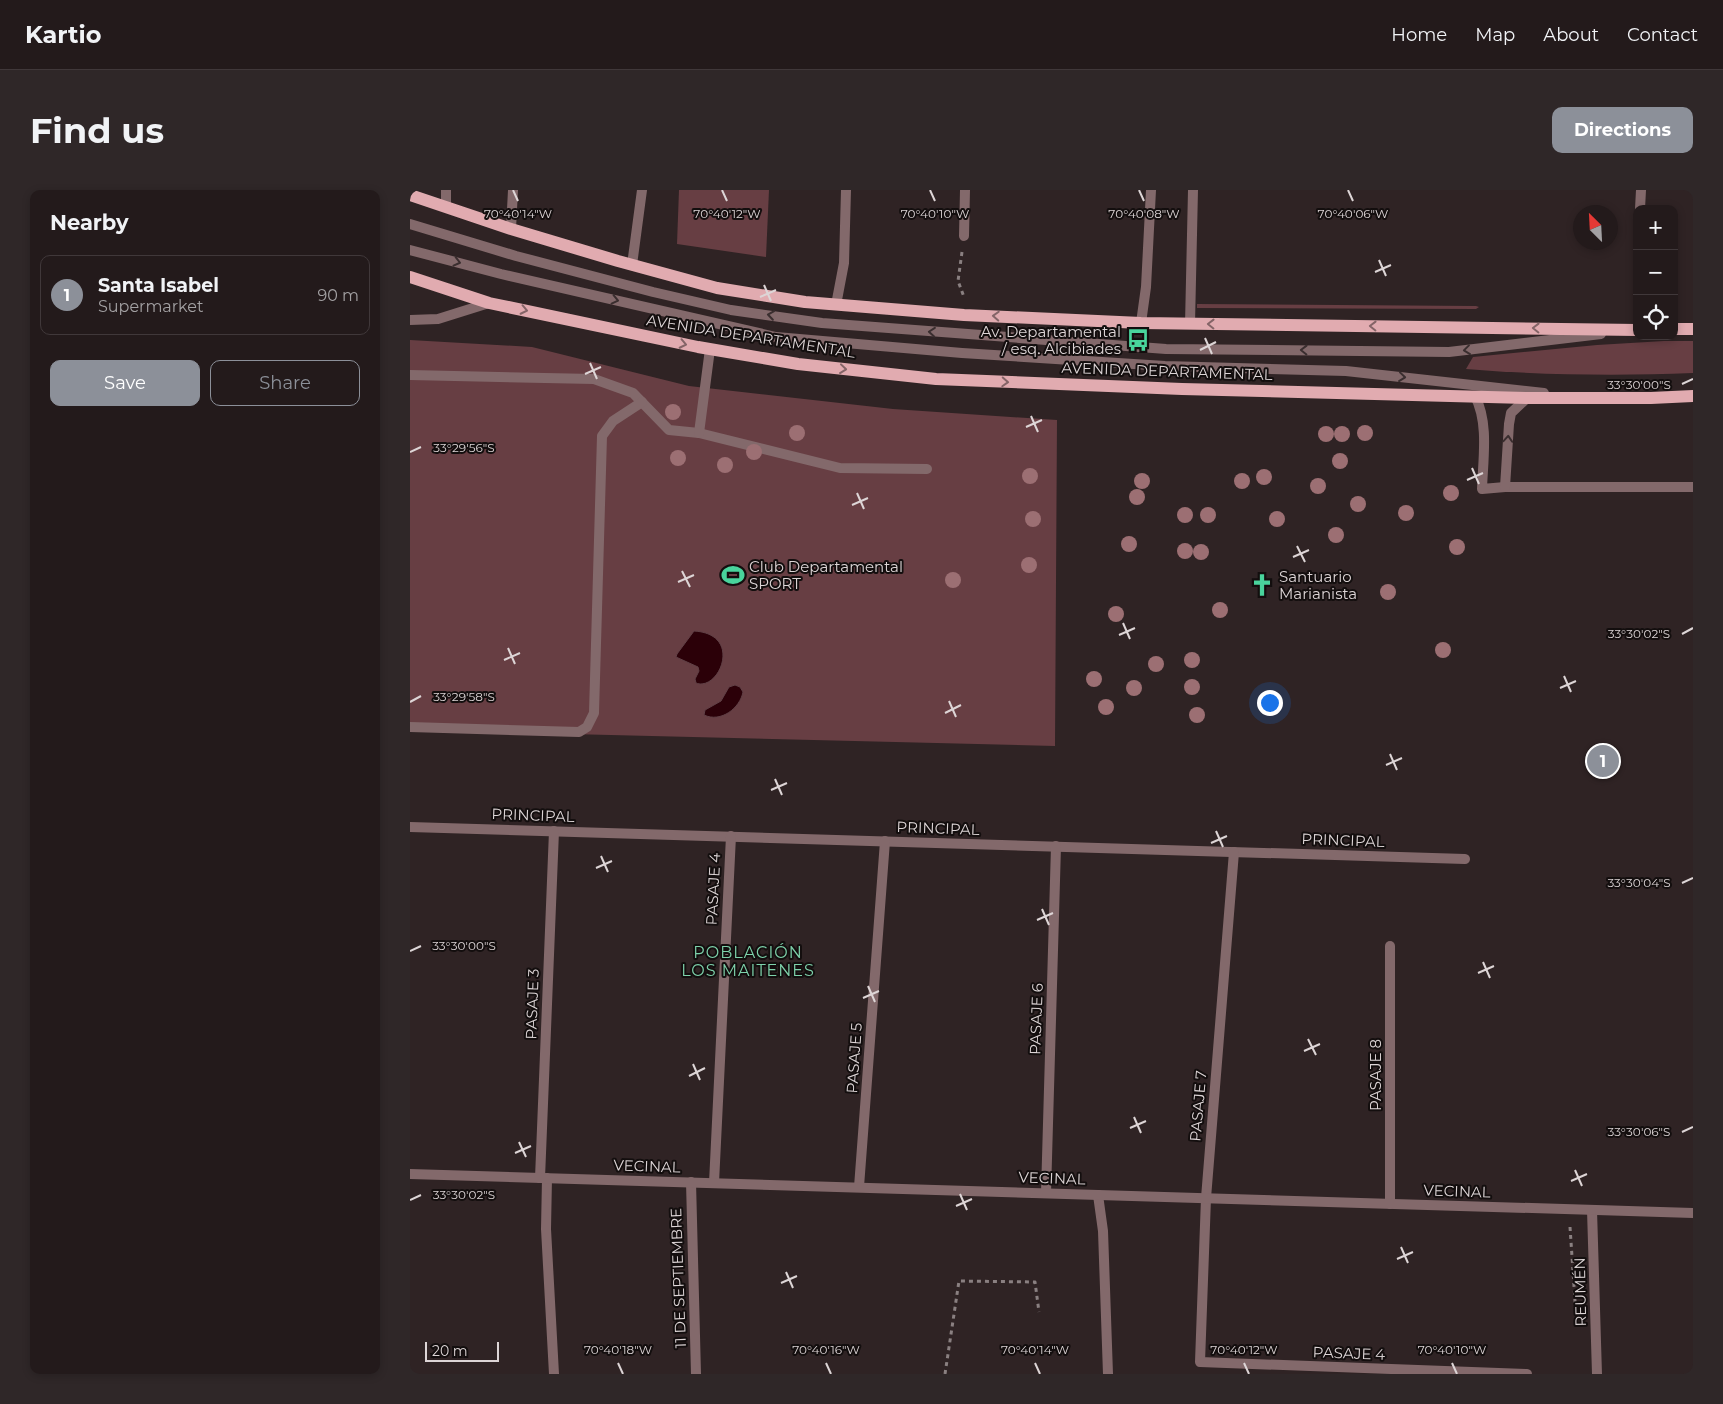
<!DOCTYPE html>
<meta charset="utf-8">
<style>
body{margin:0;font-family:Montserrat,sans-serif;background:#2f2728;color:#f1f3f6}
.controls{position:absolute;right:15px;top:15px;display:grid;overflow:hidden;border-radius:10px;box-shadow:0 2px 8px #0003}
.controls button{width:45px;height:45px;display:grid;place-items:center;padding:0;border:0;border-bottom:1px solid #40383a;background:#231a1b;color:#f1f3f6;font:25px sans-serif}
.compass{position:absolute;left:1163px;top:15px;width:45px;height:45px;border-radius:50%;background:#231a1b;box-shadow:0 2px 8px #0003;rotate:336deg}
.scale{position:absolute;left:15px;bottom:12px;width:74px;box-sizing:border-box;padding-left:5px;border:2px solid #ddd5d6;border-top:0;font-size:14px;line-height:18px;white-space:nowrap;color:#ddd5d6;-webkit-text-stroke:4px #130e0e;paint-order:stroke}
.you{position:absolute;left:859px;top:512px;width:18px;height:18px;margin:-12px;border:4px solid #fff;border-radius:50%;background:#1a73e8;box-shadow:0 0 0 8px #1a73e833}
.badge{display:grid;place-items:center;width:32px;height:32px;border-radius:50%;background:#8c9099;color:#fff;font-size:16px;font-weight:700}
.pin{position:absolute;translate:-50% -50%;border:2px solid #fff;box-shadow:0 1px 5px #0006}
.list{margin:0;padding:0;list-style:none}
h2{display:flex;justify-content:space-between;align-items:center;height:65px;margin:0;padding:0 20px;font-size:21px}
h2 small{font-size:16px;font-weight:400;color:#a3a1a3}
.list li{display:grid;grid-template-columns:32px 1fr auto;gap:15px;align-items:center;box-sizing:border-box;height:80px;margin:0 10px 10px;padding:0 10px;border:1px solid #40383a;border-radius:10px}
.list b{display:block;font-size:19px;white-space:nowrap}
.list p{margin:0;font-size:16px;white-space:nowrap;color:#a3a1a3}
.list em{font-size:16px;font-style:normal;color:#a3a1a3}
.actions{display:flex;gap:10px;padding:15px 20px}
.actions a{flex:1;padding:11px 0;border:1px solid #8c9099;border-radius:10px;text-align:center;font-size:18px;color:#8c9099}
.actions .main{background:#8c9099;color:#fff}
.icon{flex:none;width:28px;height:28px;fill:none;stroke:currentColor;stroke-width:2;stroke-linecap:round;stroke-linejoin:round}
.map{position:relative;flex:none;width:1283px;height:1184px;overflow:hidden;border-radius:10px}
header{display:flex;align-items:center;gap:30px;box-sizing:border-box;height:70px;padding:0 25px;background:#231a1b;border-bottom:1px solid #40383a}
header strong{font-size:24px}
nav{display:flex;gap:28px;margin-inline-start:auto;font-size:18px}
.intro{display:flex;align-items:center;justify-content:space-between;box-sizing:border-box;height:120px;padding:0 30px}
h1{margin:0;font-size:35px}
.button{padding:12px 22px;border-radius:10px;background:#8c9099;color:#fff;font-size:18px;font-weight:700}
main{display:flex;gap:30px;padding:0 30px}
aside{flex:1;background:#231a1b;border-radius:10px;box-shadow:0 2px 8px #0003}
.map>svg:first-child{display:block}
.green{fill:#673e43}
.water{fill:#2b0008;stroke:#604046}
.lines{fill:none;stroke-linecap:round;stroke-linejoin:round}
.path{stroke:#8a8081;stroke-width:3;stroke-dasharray:4 4;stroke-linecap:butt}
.service{stroke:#83696b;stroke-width:10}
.minor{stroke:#83696b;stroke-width:10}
.tertiary{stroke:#83696b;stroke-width:10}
.primary{stroke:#e1abb0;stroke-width:12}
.tree{fill:#9c6f73}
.oneway{stroke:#3a2e2f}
.oneway2{stroke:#846467}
.ticks{fill:none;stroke:#ddd5d6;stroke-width:2}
.labels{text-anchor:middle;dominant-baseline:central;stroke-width:4;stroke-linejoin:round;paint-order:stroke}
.poi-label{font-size:15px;fill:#ddd5d6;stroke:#130e0e;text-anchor:start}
.street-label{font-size:15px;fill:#ddd5d6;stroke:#130e0e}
.neighbourhood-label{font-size:16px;letter-spacing:1px;fill:#7ed2ab;stroke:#130e0e}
.ticks-label{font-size:12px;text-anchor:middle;fill:#ddd5d6;stroke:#130e0e;stroke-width:4;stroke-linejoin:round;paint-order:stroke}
</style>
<header>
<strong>Kartio</strong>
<nav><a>Home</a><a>Map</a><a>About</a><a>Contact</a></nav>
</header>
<div class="intro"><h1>Find us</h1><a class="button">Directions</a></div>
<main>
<aside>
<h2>Nearby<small></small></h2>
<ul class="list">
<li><span class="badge">1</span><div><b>Santa Isabel</b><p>Supermarket</p></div><em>90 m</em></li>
</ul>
<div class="actions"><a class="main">Save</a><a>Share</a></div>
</aside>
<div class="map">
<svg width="1283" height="1184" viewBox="0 0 1283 1184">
<rect width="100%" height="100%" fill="#2f2324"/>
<g class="green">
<path d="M269,0H359L356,67L267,54Z"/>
<path d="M787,114L1066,116L1069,117L1066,119L787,118Z"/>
<path d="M0,150L122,157L279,196L483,219L647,230L645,556L0,540Z"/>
<path d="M1254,151H1283V183C1207,186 1131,185 1056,179L1063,167L1187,155Z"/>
</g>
<g class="water">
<path d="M284,441C334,444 309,502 286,493L285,489L289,481L288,477L266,467L267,464Z"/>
<path d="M325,495L330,497L333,502C330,518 311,533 294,525L295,520L311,511L319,497Z"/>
</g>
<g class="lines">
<g class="path">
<path d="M552,62L548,91L554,107"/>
<path d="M1160,1037L1166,1126"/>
<path d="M535,1184L549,1091L625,1092L629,1122"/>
</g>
<g class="service">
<path d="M36,17V0"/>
<path d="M0,34L106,66L243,102L321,120L412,133L756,159L1039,162L1191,144"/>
<path d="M101,39L103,0"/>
<path d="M0,60L91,84L366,147L552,163L755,176L936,181L1134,203"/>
<path d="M222,75L232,0"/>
<path d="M426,115L434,73L436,0"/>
<path d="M731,133L736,97L741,0"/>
<path d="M0,185L184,189L223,203L259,240L289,243L430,278L517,279"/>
<path d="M1065,206C1079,233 1073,269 1072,299L1095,297H1283"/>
<path d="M289,243L300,159"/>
<path d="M1095,297L1099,234L1101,223L1117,208"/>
<path d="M0,537L169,542L177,537L184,523L192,246L203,231L232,212"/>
<path d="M137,988L136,1039L144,1184"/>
<path d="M688,1005L693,1041L698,1184"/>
</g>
<g class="minor">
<path d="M1230,19L1231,0"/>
<path d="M554,46L555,0"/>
<path d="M0,130L28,129L79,113"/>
<path d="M780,134L783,0"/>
<path d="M0,637L1055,669"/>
<path d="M824,662L796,1008L790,1172L1117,1184"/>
<path d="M130,988L144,641"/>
<path d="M281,992L286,1184"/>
<path d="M304,993L321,646"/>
<path d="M449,997L475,651"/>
<path d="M636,1003L646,656"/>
<path d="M980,1014V756"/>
<path d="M1182,1020L1187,1184"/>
</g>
<path class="tertiary" d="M0,984L1283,1023"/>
<g class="primary">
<path d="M0,5L101,39L208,71L307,98L395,112L554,125L731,133L1227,140"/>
<path d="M0,87L79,113L288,157L388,174L526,189L772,199L1117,208H1241L1283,206"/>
<path d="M1264,139H1283"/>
</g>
</g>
<g class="tree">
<circle cx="263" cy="222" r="8"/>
<circle cx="387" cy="243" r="8"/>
<circle cx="955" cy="243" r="8"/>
<circle cx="916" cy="244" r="8"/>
<circle cx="932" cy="244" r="8"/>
<circle cx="344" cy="262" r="8"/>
<circle cx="268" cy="268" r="8"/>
<circle cx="930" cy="271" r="8"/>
<circle cx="315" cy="275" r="8"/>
<circle cx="620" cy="286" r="8"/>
<circle cx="854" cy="287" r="8"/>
<circle cx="732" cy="291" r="8"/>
<circle cx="832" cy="291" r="8"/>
<circle cx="908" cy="296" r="8"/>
<circle cx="1041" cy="303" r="8"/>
<circle cx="727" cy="307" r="8"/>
<circle cx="948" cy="314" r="8"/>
<circle cx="996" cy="323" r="8"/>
<circle cx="775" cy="325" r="8"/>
<circle cx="798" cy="325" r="8"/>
<circle cx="623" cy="329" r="8"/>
<circle cx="867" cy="329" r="8"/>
<circle cx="926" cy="345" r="8"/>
<circle cx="719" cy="354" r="8"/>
<circle cx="1047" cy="357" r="8"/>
<circle cx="775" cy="361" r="8"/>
<circle cx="791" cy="362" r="8"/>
<circle cx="619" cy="375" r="8"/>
<circle cx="543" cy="390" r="8"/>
<circle cx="978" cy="402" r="8"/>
<circle cx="810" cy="420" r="8"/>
<circle cx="706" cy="424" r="8"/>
<circle cx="1033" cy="460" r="8"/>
<circle cx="782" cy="470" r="8"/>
<circle cx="746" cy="474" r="8"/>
<circle cx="684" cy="489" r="8"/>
<circle cx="782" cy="497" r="8"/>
<circle cx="724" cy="498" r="8"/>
<circle cx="696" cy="517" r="8"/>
<circle cx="787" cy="525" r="8"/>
</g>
<defs><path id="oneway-chevron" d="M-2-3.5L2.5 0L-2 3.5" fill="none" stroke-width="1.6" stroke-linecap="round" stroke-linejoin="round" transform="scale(1.25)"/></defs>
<g class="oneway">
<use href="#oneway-chevron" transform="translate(47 72) rotate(14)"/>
<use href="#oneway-chevron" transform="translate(205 110) rotate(13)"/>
<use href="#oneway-chevron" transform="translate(361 125) rotate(-172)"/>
<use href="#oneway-chevron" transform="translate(522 142) rotate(-175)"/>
<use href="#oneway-chevron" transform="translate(894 160) rotate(-179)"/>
<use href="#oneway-chevron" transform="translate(1057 160) rotate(173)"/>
<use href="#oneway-chevron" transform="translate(992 187) rotate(6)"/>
<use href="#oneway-chevron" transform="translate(1098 249) rotate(-86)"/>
</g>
<g class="oneway2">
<use href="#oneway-chevron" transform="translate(114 120) rotate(12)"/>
<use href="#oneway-chevron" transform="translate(586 126) rotate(-177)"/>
<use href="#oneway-chevron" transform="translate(801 134) rotate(-179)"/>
<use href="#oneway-chevron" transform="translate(963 136) rotate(-179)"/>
<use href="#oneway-chevron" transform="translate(1126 138) rotate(-179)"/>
<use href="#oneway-chevron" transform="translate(273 154) rotate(12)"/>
<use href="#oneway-chevron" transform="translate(433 179) rotate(6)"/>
<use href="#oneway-chevron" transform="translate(595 192) rotate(3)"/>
</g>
<path class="ticks" d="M103,0L108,11M312,0L317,11M520,0L525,11M729,0L734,11M938,0L943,11M969,70L976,86M965,82L981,75M354,95L361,111M350,107L366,100M795,148L802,164M790,160L806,152M180,173L187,189M175,184L191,177M1272,194L1283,189M621,226L628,242M616,237L632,230M0,262L11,257M1062,278L1069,294M1057,290L1073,283M447,303L454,319M442,315L458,308M887,356L895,372M883,367L899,360M272,381L280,397M268,392L284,385M713,433L720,449M1272,444L1283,438M709,445L725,438M98,458L105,474M94,470L110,463M1154,486L1161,502M1150,498L1166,491M539,511L546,527M0,512L11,506M535,523L551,515M980,564L987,580M976,575L992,568M365,589L372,605M361,600L377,593M806,641L813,657M801,653L817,646M191,666L198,682M186,678L202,671M1272,693L1283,688M632,719L639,735M627,730L643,723M0,761L11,756M1073,772L1080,788M1068,783L1084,776M458,796L465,812M453,808L469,801M898,849L906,865M894,861L910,854M283,874L290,890M279,886L295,878M724,927L731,943M720,938L736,931M1272,942L1283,937M109,952L116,967M105,963L121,956M1165,980L1172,996M1161,991L1177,984M550,1004L557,1020M0,1010L11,1005M546,1016L562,1009M991,1057L998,1073M987,1069L1003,1062M376,1082L383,1098M371,1093L387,1086M208,1173L213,1184M416,1173L421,1184M625,1173L630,1184M834,1173L839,1184M1042,1173L1047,1184"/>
<defs>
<symbol id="bus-bare" viewBox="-9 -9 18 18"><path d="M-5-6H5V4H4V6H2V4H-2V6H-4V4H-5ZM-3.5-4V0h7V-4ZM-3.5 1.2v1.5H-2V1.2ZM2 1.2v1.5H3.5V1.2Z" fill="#49d49c" stroke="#130e0e" stroke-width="2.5" paint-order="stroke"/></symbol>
<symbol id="stadium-bare" viewBox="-9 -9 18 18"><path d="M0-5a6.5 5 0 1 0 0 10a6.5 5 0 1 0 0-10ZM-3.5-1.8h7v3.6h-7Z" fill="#49d49c" stroke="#130e0e" stroke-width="2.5" paint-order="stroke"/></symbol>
<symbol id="church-bare" viewBox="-9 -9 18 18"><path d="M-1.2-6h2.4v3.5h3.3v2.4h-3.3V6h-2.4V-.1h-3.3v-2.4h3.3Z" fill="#49d49c" stroke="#130e0e" stroke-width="2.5" paint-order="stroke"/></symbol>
</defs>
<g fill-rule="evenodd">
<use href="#bus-bare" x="712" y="134" width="32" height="32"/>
<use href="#stadium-bare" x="307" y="369" width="32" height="32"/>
<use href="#church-bare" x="836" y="379" width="32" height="32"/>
</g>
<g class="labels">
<g class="poi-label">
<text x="711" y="141" text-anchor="end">Av. Departamental<tspan x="711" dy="17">/ esq. Alcibiades</tspan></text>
<text x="339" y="376">Club Departamental<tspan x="339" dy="17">SPORT</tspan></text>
<text x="869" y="386">Santuario<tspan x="869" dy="17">Marianista</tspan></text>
</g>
<g class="street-label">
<text transform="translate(341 146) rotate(9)">AVENIDA DEPARTAMENTAL</text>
<text transform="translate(757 181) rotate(2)">AVENIDA DEPARTAMENTAL</text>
<text transform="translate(123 625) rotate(2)">PRINCIPAL</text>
<text transform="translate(528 638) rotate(2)">PRINCIPAL</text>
<text transform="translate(933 650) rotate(2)">PRINCIPAL</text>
<text transform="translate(303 699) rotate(-87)">PASAJE 4</text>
<text transform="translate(122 814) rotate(-88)">PASAJE 3</text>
<text transform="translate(626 829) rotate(-88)">PASAJE 6</text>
<text transform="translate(444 868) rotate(-86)">PASAJE 5</text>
<text transform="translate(965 885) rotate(-90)">PASAJE 8</text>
<text transform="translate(788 916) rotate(-85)">PASAJE 7</text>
<text transform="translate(237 976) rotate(2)">VECINAL</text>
<text transform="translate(642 988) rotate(2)">VECINAL</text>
<text transform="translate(1047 1001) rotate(2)">VECINAL</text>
<text transform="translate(268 1088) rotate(-92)">11 DE SEPTIEMBRE</text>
<text transform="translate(1170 1102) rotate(-91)">REUMÉN</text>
<text transform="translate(939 1163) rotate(2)">PASAJE 4</text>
</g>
<g class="neighbourhood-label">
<text x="338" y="762">POBLACIÓN<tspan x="338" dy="18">LOS MAITENES</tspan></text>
</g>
</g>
<g class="ticks-label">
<text x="734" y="28">70°40'08"W</text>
<text x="108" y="28">70°40'14"W</text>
<text x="317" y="28">70°40'12"W</text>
<text x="525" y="28">70°40'10"W</text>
<text x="943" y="28">70°40'06"W</text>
<text x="1229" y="199">33°30'00"S</text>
<text x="54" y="262">33°29'56"S</text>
<text x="1229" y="448">33°30'02"S</text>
<text x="54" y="511">33°29'58"S</text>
<text x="1229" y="697">33°30'04"S</text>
<text x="54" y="760">33°30'00"S</text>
<text x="1229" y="946">33°30'06"S</text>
<text x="54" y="1009">33°30'02"S</text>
<text x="208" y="1164">70°40'18"W</text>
<text x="416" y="1164">70°40'16"W</text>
<text x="625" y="1164">70°40'14"W</text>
<text x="834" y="1164">70°40'12"W</text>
<text x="1042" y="1164">70°40'10"W</text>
</g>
</svg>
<div class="controls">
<button>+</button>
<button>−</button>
<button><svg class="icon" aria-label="locate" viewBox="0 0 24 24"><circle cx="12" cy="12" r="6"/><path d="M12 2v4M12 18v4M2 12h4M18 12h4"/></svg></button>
</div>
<svg class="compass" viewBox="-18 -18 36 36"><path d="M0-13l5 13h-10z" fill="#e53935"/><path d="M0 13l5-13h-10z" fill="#a3a1a3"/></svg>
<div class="scale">20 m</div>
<div class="you"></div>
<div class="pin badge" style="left:1193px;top:571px">1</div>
</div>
</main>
